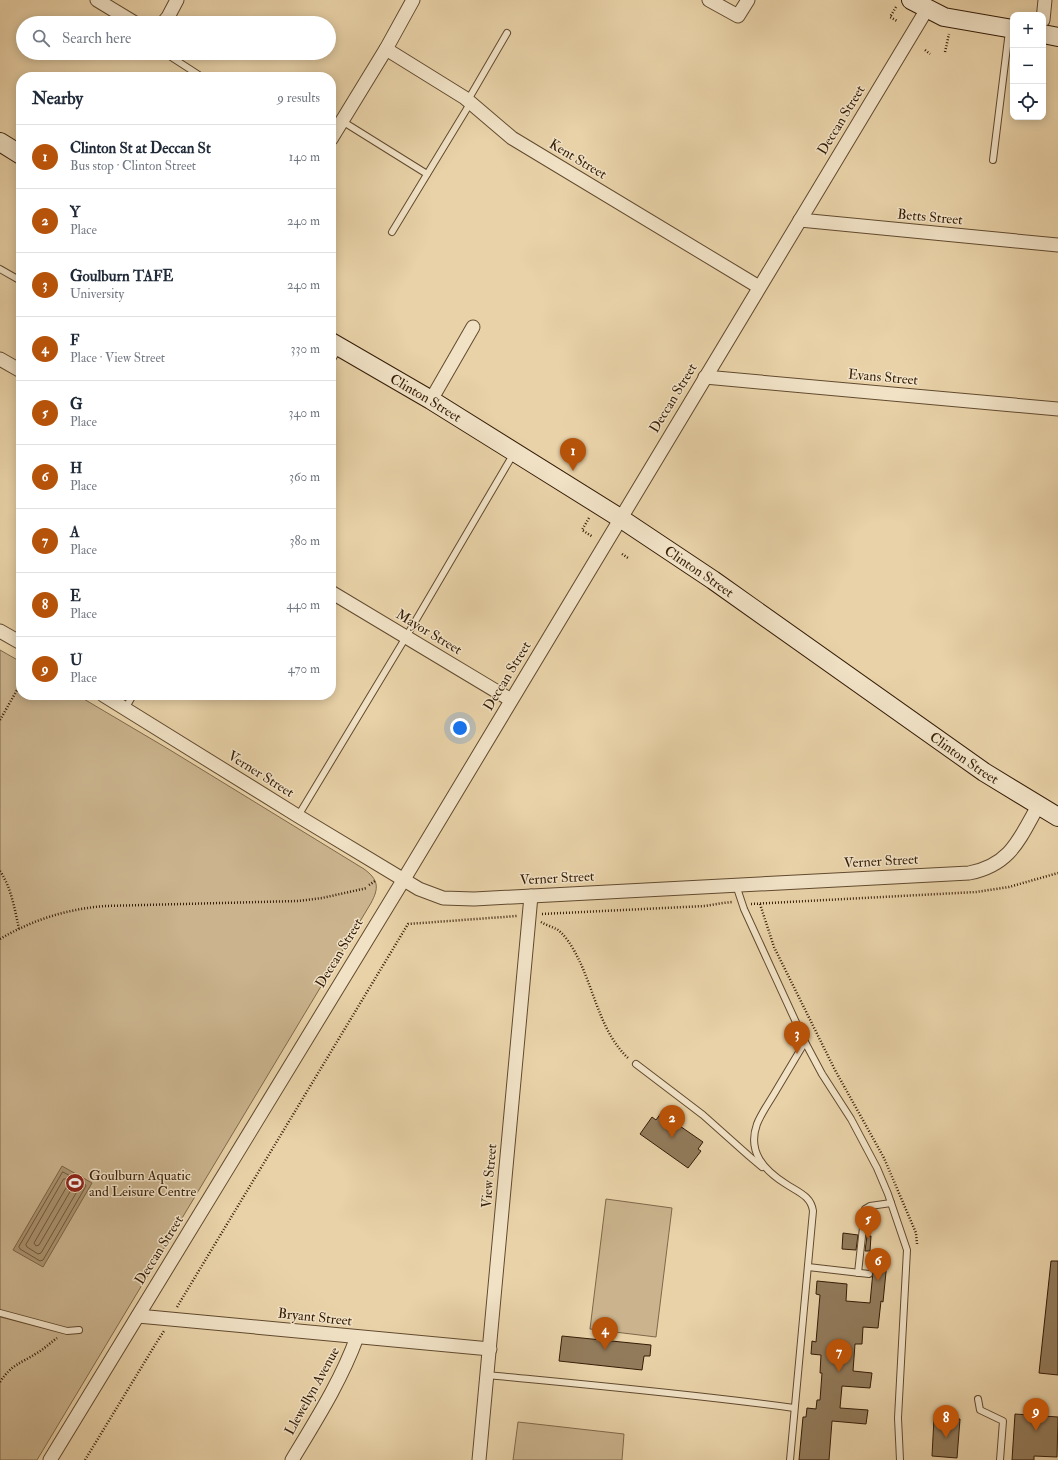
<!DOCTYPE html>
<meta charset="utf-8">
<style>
body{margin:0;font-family:"IM FELL Double Pica",serif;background:#f2f2f3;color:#1f2937}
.controls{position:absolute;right:12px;top:12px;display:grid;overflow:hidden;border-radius:8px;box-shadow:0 2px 10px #0003}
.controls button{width:36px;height:36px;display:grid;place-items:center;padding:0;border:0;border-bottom:1px solid #e0e1e3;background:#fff;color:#1f2937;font:20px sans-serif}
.you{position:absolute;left:460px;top:728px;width:14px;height:14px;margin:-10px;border:3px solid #fff;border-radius:50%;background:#1a73e8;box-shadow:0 0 0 6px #1a73e833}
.badge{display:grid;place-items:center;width:26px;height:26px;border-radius:50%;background:#b45309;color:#fff;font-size:13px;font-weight:700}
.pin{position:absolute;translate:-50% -33px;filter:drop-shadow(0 1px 2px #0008)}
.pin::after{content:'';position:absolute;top:21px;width:14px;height:12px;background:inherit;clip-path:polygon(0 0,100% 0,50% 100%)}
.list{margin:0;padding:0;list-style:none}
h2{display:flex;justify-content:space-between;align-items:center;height:52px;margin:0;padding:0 16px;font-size:17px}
h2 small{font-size:13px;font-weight:400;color:#747a83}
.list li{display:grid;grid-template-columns:26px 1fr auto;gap:12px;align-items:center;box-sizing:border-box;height:64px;padding:0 16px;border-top:1px solid #e0e1e3}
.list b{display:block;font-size:15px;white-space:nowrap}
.list p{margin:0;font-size:13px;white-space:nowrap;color:#747a83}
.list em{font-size:13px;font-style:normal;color:#747a83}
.icon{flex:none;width:22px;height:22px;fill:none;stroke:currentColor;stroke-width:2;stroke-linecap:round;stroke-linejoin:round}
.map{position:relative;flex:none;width:1058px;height:1460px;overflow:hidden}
.search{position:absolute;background:#fff;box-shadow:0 2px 10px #0003;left:16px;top:16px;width:320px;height:44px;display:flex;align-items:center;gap:10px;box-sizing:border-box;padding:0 14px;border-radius:22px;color:#747a83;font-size:15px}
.panel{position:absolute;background:#fff;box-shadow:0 2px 10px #0003;left:16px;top:72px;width:320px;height:628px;border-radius:16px}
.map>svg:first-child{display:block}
.green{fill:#cab38d;stroke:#7f684a}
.water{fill:#ab9471;stroke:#7b6447}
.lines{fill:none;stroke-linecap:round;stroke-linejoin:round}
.shore{stroke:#70583c;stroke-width:1}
.building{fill:#927b5b;stroke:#341c07}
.lane-casing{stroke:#614a2f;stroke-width:8}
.street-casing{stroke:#614a2f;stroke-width:15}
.secondary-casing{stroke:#341c07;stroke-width:20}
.path{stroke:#341c07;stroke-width:2.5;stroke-dasharray:1 2;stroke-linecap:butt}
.lane{stroke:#f1e2c6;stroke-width:6}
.street{stroke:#f1e2c6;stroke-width:13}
.secondary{stroke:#f1e2c6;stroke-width:18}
.labels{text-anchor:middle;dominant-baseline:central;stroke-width:3;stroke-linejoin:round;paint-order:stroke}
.street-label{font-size:14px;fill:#341c07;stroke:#f1e2c6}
.poi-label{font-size:14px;fill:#341c07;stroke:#f1e2c6;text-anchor:start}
</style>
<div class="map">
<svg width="1058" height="1460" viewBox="0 0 1058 1460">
<rect width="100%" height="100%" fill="#e9d2a8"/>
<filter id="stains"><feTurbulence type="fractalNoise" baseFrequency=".005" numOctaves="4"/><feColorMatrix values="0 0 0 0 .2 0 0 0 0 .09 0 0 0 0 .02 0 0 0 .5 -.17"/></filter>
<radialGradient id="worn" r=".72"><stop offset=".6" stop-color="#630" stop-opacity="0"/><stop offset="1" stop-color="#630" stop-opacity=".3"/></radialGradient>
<g class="green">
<path d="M0,650L21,662V695H77L170,750L364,869C379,880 379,888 371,903L37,1460H0Z"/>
<path d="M606,1199L672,1208L656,1337L590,1329Z"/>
<path d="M518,1422L624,1434L622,1460H513Z"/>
</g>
<path class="water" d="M62,1166L92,1183L43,1267L13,1250Z"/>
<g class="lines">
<g class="shore">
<path d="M63,1172L85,1184L86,1186L43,1260L40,1261L20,1249L19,1247Z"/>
<path d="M64,1179H67L78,1185L79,1188L41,1253L38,1254L27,1247L26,1245Z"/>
<path d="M68,1187L70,1188L71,1190L39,1245L36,1246L34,1243L66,1188Z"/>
</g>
</g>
<g class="building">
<path d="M661,1113L703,1142L698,1149L701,1151L688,1168L640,1134L652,1117L656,1120Z"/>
<path d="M843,1233L858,1235L856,1250L842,1249Z"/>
<path d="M867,1236H871L870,1251H865Z"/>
<path d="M874,1261L887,1262L883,1302L881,1301L878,1328L863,1327L862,1344H855L853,1371L872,1373L870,1388L842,1386L840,1408L868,1410L866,1424L832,1421L829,1460H799L803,1417H806L807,1408L816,1409L817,1400H820L822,1373H820L821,1355L811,1354L812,1341L816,1342L820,1295L816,1294L817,1281L847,1284L846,1301L870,1303Z"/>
<path d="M1051,1261H1058V1375L1039,1373Z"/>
<path d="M562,1336L651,1345L650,1356H644L642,1370L559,1361Z"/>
<path d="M1015,1414L1058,1417L1057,1457L1034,1456V1460H1012Z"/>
<path d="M934,1418L960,1419L957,1458L932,1456Z"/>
</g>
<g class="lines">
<defs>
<g id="lane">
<path d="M165,53L202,77"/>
<path d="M468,100L507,33"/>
<path d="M342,121L427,174"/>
<path d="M993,160L1009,31"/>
<path d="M392,232L471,102"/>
<path d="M0,269L21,281"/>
<path d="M331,361L339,348"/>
<path d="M125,709L133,695"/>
<path d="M298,816L406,637L514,453"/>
<path d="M736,885L744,909L806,1044L822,1074L851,1119L877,1168L888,1194L907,1250L898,1418L900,1460"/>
<path d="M636,1064L703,1115L749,1156L762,1167"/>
<path d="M808,1267L869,1274"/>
<path d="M858,1273L865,1209L870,1206L891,1203"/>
<path d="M0,1313L67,1331L79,1330"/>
<path d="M487,1375C590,1385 692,1394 794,1408"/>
<path d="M978,1399L980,1410L1003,1421L1000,1460"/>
<path d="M790,1460L813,1211C811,1196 798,1192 786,1184C764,1170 747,1152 757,1124C761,1114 768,1104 774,1094C784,1077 795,1059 805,1042"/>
</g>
<g id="street">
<path d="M97,0L135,23"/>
<path d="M709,0L738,16L748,0"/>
<path d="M1043,20L1045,0"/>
<path d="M163,23L168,17L177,0"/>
<path d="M386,49L465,98L512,138L759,287"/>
<path d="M331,139L386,49L413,0"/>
<path d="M800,220L1058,245"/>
<path d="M0,359L21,371"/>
<path d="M705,377L1058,409"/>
<path d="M431,400L473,327"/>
<path d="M331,592L511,700"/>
<path d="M0,631L21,643"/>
<path d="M103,695L298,816L419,889L443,898L474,899L969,873C1010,865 1019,840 1038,806"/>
<path d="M138,1316L490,1349"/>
<path d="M50,1460L404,879L927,9"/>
<path d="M292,1460C316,1420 341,1381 357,1337"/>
<path d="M479,1460L531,896"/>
</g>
<g id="secondary">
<path d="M911,0L944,17L1013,29"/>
<path d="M1043,34L1058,37"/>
<path d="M0,142L21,155"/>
<path id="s1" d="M331,342L431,400L620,518L713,580L984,772L1058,817"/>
</g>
</defs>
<use href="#lane" class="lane-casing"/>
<use href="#street" class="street-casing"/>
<use href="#secondary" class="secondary-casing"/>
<g class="path">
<path d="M896,7L890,17L897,21"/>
<path d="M925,50L930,54"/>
<path d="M945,52L949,34"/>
<path d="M589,518L582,530L593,537"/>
<path d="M622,554L628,558"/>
<path d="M0,720L21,683"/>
<path d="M0,871C11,887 15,910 19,929"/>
<path d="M369,885L375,881"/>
<path d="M751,904L976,892L1009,887L1058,873"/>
<path d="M760,904L774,947L835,1070L884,1158L916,1233L917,1244"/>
<path d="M542,914L705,906L723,903L732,902"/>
<path d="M541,922C546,925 553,927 558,930C568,938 574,950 579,960C595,993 601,1033 629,1059"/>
<path d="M0,939C32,920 67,909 105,906L298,901L322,898L367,888"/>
<path d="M177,1307L408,924L517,916"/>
<path d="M0,1382C12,1364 20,1364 37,1353C44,1349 50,1343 57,1338"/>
<path d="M85,1460L155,1345L164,1331"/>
</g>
<use href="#lane" class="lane"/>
<use href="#street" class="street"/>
<use href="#secondary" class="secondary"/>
</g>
<defs>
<symbol id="stadium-disc" viewBox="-11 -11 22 22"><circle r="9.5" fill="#8f2418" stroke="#f1e2c6"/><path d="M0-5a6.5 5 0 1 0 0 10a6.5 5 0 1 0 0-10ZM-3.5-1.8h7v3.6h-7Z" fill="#fff"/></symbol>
</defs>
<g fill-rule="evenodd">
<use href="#stadium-disc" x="64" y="1172" width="22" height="22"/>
</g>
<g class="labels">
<g class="street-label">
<text transform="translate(841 120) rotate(-59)">Deccan Street</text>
<text transform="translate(578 159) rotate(31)">Kent Street</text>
<text transform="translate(930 217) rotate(5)">Betts Street</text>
<text transform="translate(883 377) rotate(5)">Evans Street</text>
<text stroke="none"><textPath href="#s1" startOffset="110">Clinton Street</textPath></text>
<text transform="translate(673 398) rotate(-59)">Deccan Street</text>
<text stroke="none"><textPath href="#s1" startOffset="434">Clinton Street</textPath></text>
<text transform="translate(429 632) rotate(31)">Mayor Street</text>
<text transform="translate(507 676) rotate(-59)">Deccan Street</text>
<text stroke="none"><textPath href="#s1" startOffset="758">Clinton Street</textPath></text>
<text transform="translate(261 774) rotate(32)">Verner Street</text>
<text transform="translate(881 861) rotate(-3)">Verner Street</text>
<text transform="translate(557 878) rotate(-3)">Verner Street</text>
<text transform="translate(339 953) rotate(-59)">Deccan Street</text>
<text transform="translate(489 1176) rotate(-85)">View Street</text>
<text transform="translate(159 1250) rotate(-58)">Deccan Street</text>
<text transform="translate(315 1317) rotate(6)">Bryant Street</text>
<text transform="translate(312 1391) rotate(-61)">Llewellyn Avenue</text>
</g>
<g class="poi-label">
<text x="89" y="1175">Goulburn Aquatic<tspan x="89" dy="16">and Leisure Centre</tspan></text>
</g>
</g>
<rect width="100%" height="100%" filter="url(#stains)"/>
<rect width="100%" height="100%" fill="url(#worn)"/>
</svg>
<div class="controls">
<button>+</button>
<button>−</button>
<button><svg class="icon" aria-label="locate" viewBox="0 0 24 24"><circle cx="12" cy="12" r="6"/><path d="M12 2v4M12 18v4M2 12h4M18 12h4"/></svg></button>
</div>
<div class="you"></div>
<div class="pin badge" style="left:573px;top:471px">1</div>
<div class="pin badge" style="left:672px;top:1138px">2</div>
<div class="pin badge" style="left:797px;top:1054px">3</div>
<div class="pin badge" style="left:605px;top:1350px">4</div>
<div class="pin badge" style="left:868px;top:1239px">5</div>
<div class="pin badge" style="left:878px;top:1281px">6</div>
<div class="pin badge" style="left:839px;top:1372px">7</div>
<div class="pin badge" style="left:946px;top:1438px">8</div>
<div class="pin badge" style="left:1036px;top:1431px">9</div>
<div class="search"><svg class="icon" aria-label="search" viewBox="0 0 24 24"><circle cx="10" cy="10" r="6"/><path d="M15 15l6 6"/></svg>Search here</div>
<section class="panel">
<h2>Nearby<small>9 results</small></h2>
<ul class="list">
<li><span class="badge">1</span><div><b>Clinton St at Deccan St</b><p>Bus stop · Clinton Street</p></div><em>140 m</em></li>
<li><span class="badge">2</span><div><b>Y</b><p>Place</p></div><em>240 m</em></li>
<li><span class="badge">3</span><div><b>Goulburn TAFE</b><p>University</p></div><em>240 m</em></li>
<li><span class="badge">4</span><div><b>F</b><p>Place · View Street</p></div><em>330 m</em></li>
<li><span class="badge">5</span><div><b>G</b><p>Place</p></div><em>340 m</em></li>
<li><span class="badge">6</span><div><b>H</b><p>Place</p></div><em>360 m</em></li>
<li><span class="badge">7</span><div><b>A</b><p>Place</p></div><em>380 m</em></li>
<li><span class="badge">8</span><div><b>E</b><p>Place</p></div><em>440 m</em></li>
<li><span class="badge">9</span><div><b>U</b><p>Place</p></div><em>470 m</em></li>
</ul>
</section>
</div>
